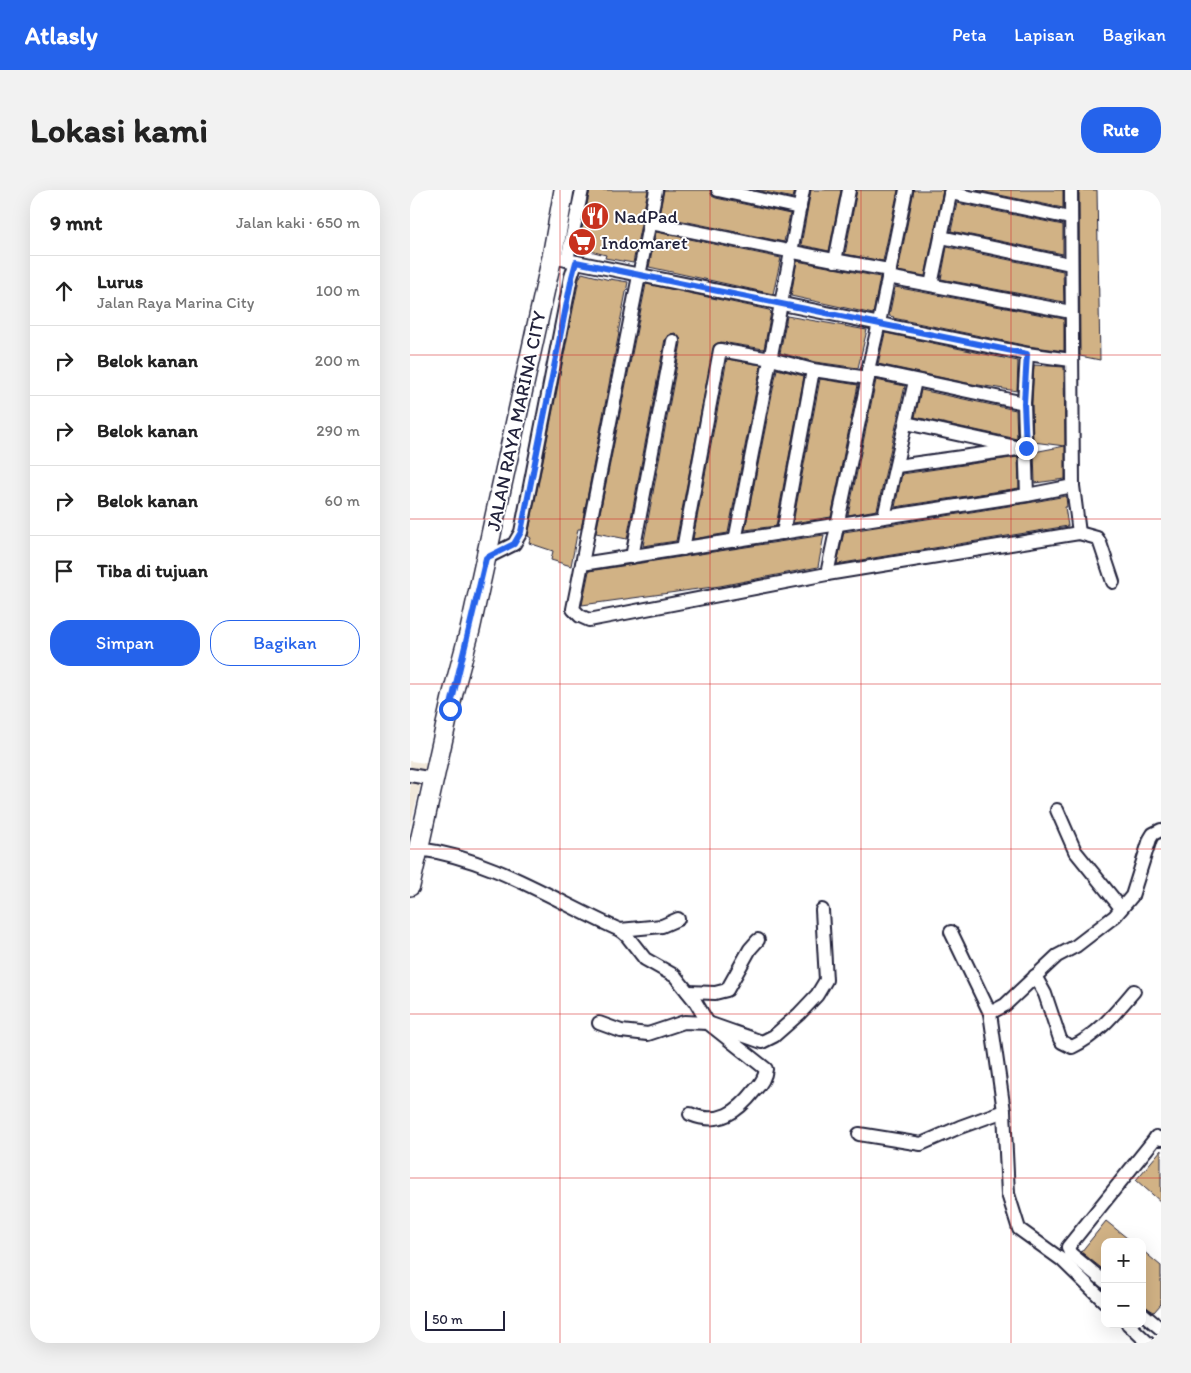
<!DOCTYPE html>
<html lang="id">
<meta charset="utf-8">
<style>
body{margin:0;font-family:Itim,sans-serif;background:#f2f2f2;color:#222}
.controls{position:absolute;right:15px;bottom:15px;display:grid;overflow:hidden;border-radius:10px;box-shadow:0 5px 20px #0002}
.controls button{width:45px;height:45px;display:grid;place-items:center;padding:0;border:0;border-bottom:1px solid #e0e0e0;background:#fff;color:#222;font:25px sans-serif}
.scale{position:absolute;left:15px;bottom:12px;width:80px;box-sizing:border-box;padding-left:5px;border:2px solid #22223b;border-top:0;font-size:14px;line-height:18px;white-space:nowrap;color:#22223b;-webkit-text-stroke:4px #fff;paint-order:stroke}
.stop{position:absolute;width:15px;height:15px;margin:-11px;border:4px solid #2563eb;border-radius:50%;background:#fff}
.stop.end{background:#2563eb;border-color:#fff;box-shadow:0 1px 5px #0008}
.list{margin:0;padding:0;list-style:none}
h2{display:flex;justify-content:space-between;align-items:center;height:65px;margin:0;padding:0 20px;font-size:21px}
h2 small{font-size:16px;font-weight:400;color:#767676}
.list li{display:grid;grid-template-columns:32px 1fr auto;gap:15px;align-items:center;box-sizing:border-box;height:70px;padding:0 20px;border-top:1px solid #e0e0e0}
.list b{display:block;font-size:19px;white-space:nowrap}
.list p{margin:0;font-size:16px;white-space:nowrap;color:#767676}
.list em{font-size:16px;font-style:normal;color:#767676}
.actions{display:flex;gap:10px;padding:15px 20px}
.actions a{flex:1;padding:11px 0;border:1px solid #2563eb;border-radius:20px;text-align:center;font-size:18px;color:#2563eb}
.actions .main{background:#2563eb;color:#fff}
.icon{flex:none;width:28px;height:28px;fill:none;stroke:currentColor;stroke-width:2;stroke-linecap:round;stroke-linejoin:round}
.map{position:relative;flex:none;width:751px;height:1153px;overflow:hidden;border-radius:20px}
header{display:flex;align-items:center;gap:30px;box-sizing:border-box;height:70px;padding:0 25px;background:#2563eb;color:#fff}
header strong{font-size:24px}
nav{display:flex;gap:28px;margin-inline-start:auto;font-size:18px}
.intro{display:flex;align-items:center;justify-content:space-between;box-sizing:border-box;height:120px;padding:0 30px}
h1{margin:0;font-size:35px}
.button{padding:12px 22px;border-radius:20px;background:#2563eb;color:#fff;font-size:18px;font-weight:700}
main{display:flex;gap:30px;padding:0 30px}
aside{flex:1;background:#fff;border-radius:20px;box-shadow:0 5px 20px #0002}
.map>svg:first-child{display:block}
.built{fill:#f1e8da}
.building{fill:#d1b285;stroke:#22223b}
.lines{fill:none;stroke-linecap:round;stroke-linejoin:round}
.minor-casing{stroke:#22223b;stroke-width:16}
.secondary-casing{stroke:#22223b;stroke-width:22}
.minor{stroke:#fff;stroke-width:12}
.secondary{stroke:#fff;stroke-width:19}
.route{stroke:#2563eb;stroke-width:6}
.grid{fill:none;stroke:#d62828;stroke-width:1;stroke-opacity:0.55}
.labels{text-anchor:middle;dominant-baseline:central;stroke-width:4;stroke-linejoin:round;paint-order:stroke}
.poi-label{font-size:19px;fill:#22223b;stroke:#fff;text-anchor:start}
.street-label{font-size:19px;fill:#22223b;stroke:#fff}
</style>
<header>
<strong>Atlasly</strong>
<nav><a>Peta</a><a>Lapisan</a><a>Bagikan</a></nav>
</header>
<div class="intro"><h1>Lokasi kami</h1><a class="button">Rute</a></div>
<main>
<aside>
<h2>9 mnt<small>Jalan kaki · 650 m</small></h2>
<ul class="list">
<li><svg class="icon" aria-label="ahead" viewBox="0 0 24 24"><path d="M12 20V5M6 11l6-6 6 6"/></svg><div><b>Lurus</b><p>Jalan Raya Marina City</p></div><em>100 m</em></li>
<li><svg class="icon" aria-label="right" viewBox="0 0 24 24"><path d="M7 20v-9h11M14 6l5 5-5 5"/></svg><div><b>Belok kanan</b></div><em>200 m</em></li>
<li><svg class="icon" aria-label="right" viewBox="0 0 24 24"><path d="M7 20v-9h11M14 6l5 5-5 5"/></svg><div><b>Belok kanan</b></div><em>290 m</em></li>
<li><svg class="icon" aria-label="right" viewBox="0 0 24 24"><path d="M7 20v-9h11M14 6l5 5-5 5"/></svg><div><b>Belok kanan</b></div><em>60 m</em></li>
<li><svg class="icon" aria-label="arrive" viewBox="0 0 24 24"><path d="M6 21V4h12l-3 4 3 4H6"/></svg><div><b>Tiba di tujuan</b></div></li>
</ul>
<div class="actions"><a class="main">Simpan</a><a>Bagikan</a></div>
</aside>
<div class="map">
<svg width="751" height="1153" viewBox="0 0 751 1153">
<rect width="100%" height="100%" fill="#fff"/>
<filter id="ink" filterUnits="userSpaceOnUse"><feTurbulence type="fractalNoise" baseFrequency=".02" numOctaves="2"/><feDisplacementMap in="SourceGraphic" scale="10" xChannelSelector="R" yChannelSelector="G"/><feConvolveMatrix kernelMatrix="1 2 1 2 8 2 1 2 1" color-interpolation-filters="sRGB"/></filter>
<g filter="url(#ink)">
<path class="built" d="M0,571L16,573L0,637Z"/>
<g class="building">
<path d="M180,0H238L223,73L195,68L196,65L168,58Z"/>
<path d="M254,0H300L302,6L306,8L380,24L374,52L249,26Z"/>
<path d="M346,0H385L383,8Z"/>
<path d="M401,0H431L419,61L391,55Z"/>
<path d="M447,0H488L473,71L435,64Z"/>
<path d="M504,0H533L515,86L488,81Z"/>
<path d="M565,0H653V18Z"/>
<path d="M669,0H687L690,170L670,166Z"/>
<path d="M547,13L653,35V64L541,41Z"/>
<path d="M246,42L371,68L363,104L239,77Z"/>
<path d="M537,57L653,81L654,112L531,89Z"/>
<path d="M387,71L470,87L463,124L381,106Z"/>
<path d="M172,83L200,90V89L218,92L208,143H209L171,339H168L161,376L141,370L143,361L119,353L121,348L118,346L169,89Z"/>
<path d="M236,94L359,120L361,122L354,159L311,152L304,155L266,351L233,356L271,153L270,148L265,143L260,144L255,149L217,349L186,343Z"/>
<path d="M485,97L654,129V161L618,156L483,128L484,127L479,126Z"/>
<path d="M377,126L457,140L448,178L405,172L370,163Z"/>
<path d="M475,143L608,171L607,201L562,194L468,174Z"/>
<path d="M317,169L351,175L318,343L283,349Z"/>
<path d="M624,175L654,177L655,256L623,252L622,213Z"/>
<path d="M367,179L394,186L366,336L335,340Z"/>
<path d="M410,189L448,195L421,327L383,333Z"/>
<path d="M466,190L495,196L467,320L438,325Z"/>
<path d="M511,200L606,220L607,249L505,227Z"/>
<path d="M655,256V289L625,293L624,262Z"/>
<path d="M608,267L609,298L485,317L492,284Z"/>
<path d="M656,306L657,317H655L658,336L427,374L434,342L618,313Z"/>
<path d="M414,345L408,377L310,396L172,415L179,381Z"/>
<path d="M751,960V1012L726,990Z"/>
<path d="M696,1031L722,1052H695V1081L671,1062Z"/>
<path d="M732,1060L751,1076V1114L744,1122L732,1115Z"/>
</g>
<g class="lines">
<defs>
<g id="minor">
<path d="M246,0L163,419L170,426L179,430L417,384L669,343L687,348L690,353L703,392"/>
<path d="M308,0L390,18"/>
<path d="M661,0L663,296L669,343"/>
<path d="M540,3L660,28"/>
<path d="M240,33C320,48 400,67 480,80"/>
<path d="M531,47L660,74"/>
<path d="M142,67L617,164L661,170"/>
<path d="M157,70L172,0"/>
<path d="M425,71L439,0"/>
<path d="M478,87L661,122"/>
<path d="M521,95L541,0"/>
<path d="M617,164L614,213L617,305"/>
<path d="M458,180L614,213"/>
<path d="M496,233L606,257"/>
<path d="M487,276L616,258"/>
<path d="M474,327L505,191"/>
<path d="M373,343L403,180L458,188"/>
<path d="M325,351L393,0"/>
<path d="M273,359L310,160L361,169L403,180"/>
<path d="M222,367L263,151"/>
<path d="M76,368L104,354L111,342L161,87L166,72"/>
<path d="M172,374L617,305L663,296"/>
<path d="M417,384L458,188V180L469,133L496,0"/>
<path d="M0,585L24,589"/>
<path d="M647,620L665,661L711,718"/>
<path d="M9,659C81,668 145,711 210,740L217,746L235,769L265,786L285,811L298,833L356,879C355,888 351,894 345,900C328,922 309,936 280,924"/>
<path d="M210,740L252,736L268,729"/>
<path d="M541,742L580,823L594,921"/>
<path d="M625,786L635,804L650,849L652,852L662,857C688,845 706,822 724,801"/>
<path d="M278,802L305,803L317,800L340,759L348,750"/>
<path d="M580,823L595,815L647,766L666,756L705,726L722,706L740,649L743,644L751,640"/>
<path d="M189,833L211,841L238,844L274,832L298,833L352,852L364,846L389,824L407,805L416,790L412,720"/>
<path d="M449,944L511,954L550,937L594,921L598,1004L609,1039L652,1070L695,1112"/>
<path d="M695,1092L660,1063L658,1057L744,950L746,947L751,949"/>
<path d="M732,1123L751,1139"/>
<path d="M718,1134L738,1153"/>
</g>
<path id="secondary" d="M0,696L43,503L60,440L142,67L154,0"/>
</defs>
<use href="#minor" class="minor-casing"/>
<use href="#secondary" class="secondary-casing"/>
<use href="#minor" class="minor"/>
<use href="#secondary" class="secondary"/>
</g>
</g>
<g class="lines" filter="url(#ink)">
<path class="route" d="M40,519L76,368L104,354L111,342L162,87L166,72L617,164L614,213L616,258"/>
</g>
<path class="grid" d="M150,0V1153M300,0V1153M451,0V1153M601,0V1153M0,165H751M0,329H751M0,494H751M0,659H751M0,824H751M0,988H751"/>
<defs>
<symbol id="restaurant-disc" viewBox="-11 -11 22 22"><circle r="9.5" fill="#c8321e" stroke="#fff"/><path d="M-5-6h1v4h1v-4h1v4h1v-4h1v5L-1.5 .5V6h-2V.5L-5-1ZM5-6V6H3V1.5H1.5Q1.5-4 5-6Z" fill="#fff"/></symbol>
<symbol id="supermarket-disc" viewBox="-11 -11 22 22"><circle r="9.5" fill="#c8321e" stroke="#fff"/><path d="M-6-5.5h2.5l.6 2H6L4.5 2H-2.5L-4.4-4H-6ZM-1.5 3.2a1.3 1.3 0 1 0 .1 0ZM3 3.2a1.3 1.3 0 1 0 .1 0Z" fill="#fff"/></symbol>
</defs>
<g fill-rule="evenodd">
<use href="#restaurant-disc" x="169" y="10" width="32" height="32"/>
<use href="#supermarket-disc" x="156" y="36" width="32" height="32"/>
</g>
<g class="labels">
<g class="poi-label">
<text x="204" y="26">NadPad</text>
<text x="191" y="52">Indomaret</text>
</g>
<g class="street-label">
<text transform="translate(106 231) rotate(-78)">JALAN RAYA MARINA CITY</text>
</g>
</g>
</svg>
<div class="controls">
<button>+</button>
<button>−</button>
</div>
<div class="scale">50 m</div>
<div class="stop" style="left:40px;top:519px"></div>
<div class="stop end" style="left:616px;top:258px"></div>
</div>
</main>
